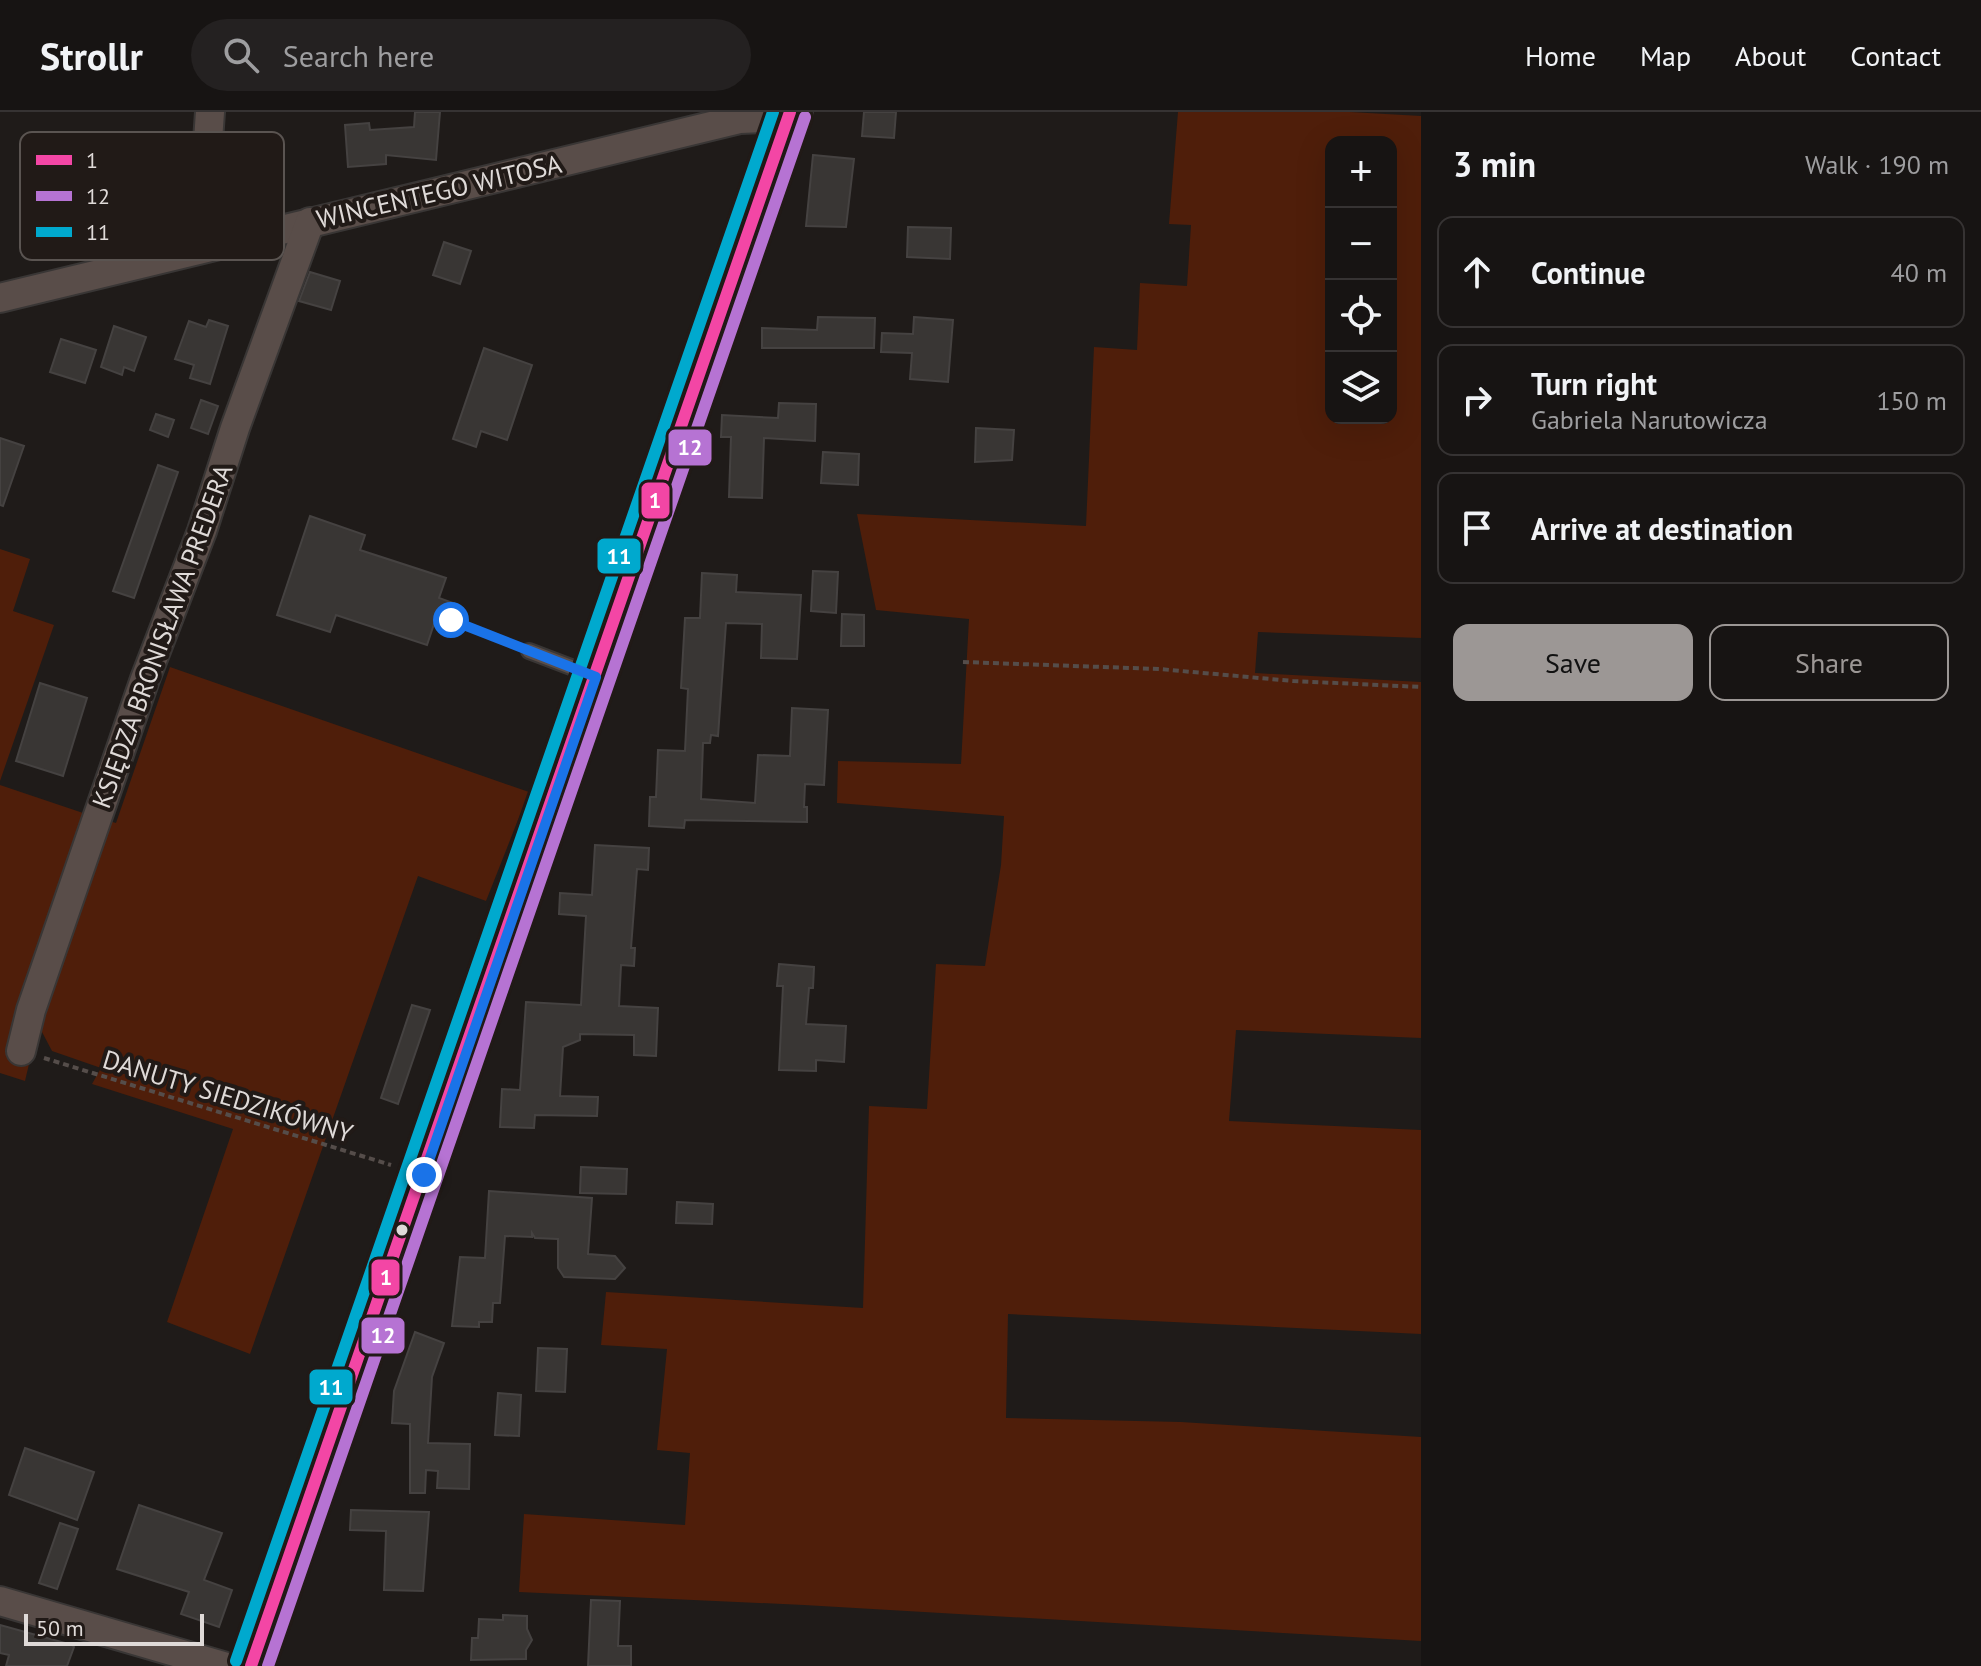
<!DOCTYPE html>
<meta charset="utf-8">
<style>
body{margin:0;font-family:"PT Sans",sans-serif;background:#242121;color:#f1f3f6}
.controls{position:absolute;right:24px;top:24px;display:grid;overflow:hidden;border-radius:16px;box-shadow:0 8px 32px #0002}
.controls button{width:72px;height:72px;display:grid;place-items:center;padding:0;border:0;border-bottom:2px solid #363333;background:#171413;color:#f1f3f6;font:40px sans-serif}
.scale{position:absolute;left:24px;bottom:20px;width:180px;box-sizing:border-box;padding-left:8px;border:4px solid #dfdad8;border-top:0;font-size:22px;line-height:28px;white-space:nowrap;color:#dfdad8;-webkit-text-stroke:6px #211a17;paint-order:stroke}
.stop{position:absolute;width:24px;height:24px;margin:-18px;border:6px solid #1a73e8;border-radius:50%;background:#fff}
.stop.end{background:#1a73e8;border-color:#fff;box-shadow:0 2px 8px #0008}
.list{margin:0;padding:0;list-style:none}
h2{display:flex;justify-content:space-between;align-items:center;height:104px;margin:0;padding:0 32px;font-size:34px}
h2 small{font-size:26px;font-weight:400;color:#9e9ea0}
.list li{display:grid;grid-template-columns:52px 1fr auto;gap:24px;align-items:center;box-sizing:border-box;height:112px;margin:0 16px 16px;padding:0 16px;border:2px solid #363333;border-radius:16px}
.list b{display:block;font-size:30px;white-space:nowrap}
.list p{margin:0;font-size:26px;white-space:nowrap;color:#9e9ea0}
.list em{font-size:26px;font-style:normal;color:#9e9ea0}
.actions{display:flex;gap:16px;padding:24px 32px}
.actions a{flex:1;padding:18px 0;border:2px solid #9c9795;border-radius:16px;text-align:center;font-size:28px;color:#9c9795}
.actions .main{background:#9c9795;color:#111}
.icon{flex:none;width:44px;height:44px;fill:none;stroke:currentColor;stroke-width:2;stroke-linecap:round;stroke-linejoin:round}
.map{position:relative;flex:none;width:1421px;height:1554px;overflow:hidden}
header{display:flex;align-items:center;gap:48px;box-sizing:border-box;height:112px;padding:0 40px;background:#171413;border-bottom:2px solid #363333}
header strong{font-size:38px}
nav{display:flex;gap:44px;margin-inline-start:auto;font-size:28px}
.search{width:560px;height:72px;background:#242121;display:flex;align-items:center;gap:20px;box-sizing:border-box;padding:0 28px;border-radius:44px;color:#9e9ea0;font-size:30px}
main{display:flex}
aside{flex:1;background:#171413}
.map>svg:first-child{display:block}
.green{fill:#4f1e0a;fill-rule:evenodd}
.building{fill:#393634;stroke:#454241;stroke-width:2}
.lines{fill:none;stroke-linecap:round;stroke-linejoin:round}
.lane-casing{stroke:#393635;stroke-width:18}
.street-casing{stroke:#393635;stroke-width:32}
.primary-casing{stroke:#393635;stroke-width:48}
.path{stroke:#554d4a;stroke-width:4;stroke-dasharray:6 4;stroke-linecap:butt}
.lane{stroke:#594d49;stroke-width:14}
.street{stroke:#594d49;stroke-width:28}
.primary{stroke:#655651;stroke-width:44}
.bus-1-casing{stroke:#211a17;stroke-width:18}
.bus-2-casing{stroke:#211a17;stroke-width:18}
.bus-3-casing{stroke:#211a17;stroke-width:18}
.bus-1{stroke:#f346a5;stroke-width:12}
.bus-2{stroke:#b673d3;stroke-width:12}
.bus-3{stroke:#00a9ce;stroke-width:12}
.route{stroke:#1a73e8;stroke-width:10}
.bus-dot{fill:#dfdad8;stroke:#211a17;stroke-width:3}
.labels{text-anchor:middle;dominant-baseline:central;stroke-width:8;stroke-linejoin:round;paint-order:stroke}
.street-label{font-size:26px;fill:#dfdad8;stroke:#211a17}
.key{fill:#211a17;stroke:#5a5451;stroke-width:2}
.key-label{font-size:22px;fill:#dfdad8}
.line-badge{stroke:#211a17;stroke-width:3}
.badge-label{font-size:22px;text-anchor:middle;font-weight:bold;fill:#fff}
</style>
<header>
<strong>Strollr</strong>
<div class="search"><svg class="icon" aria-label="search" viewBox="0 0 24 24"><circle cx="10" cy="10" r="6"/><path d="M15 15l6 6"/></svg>Search here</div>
<nav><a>Home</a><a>Map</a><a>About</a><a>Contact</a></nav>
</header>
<main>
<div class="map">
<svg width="1421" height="1554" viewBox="0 0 1421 1554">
<rect width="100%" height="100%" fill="#1f1b19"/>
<g class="green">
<path d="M1178,0H1350L1421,4V526L1258,520L1255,561L1421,570V926L1236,918L1229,1009L1421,1018V1222L1008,1202L1006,1306L1181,1310L1421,1325V1529L804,1493L519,1480L524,1402L685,1413L690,1341L657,1338L667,1237L601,1233L606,1180L863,1196L869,994L927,997L936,852L985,854L1001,753L1004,704L837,691L838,649L961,652L969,507L876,498L857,402L1086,414L1094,235L1137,238L1140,171L1187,174L1191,113L1169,112ZM1331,30H1391V306H1331Z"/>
<path d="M0,437L30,447L13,499L54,513L0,669Z"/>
<path d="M170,555L529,680L486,789L418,764L250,1242L167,1210L233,1017L92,972L101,956L52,939L42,920L41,912L109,709L116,711Z"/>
<path d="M0,673L92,704L8,945L29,952L25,969L0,961Z"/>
</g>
<g class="building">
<path d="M415,0H440L436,48L386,43V52L348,55L345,13L369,11L370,18L414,15Z"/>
<path d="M864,0H896L894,26L862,24Z"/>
<path d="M813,43L854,47L846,115L806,114Z"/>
<path d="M908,115L951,116L950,147L907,145Z"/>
<path d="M444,130L471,139L460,172L433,163Z"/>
<path d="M310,160L340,169L331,198L299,189Z"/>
<path d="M818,205L875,206L874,236H762V216L817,218Z"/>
<path d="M914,205L953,208L948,270L910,267L912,241L881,240L882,221L913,222Z"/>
<path d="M209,208L228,214L210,272L190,266L194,253L175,247L189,209L206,215Z"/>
<path d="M114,214L146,225L134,259L124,255L122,263L101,255Z"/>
<path d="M61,227L96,238L85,271L50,260Z"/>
<path d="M484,236L532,253L507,328L481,319L476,335L453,327Z"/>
<path d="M201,288L218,294L208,322L191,316Z"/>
<path d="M779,291L816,292L815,329L764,326L762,386L729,385L731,325H721L722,303L778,306Z"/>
<path d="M156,302L174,308L168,325L150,318Z"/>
<path d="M976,316L1014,318L1012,348L975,350Z"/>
<path d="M0,326L24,334L3,394L0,393Z"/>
<path d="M823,340L859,342L858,373L821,371Z"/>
<path d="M158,353L178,360L134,486L113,479Z"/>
<path d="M310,404L365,423L360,438L446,466L439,486L456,492L448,517L434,512L427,533L336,503L330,520L277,503Z"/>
<path d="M813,459L838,460L836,501L811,499Z"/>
<path d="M702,461L737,463L736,480L801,483L797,547L761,546L762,512L726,511L718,624L711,623L710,631H703L701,687L755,691L758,643L790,644L792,596L828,598L824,673L805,672L804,695H807V710L685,708L684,716L649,714L650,685H656L658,638L685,639L688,577L681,576L685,506H700Z"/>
<path d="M842,502L864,503V534H841Z"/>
<path d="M40,571L87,586L63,664L16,649Z"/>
<path d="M595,733L649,736L648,758L637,757L631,836H635L634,854L621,853L619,894L658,896L656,944L634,943V923L580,922V928L563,935L560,984L598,985L597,1004L535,1003L534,1016L500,1015L502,977L520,978L526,890L581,893L586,804L559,802L560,781L592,783Z"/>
<path d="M779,852L814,855L813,876H809L806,912L846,914L844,950L816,948V959L779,958L783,874H777Z"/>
<path d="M412,893L430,898L398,992L381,986Z"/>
<path d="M581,1055L627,1057L626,1082L580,1081Z"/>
<path d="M489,1079L592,1086L588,1142L615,1144L625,1156L615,1167L564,1165L558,1156V1127L535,1126L532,1121V1125L505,1124L500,1191H493L492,1210H479V1215L452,1214L460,1145L485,1146Z"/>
<path d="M677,1090L713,1092L712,1112L676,1111Z"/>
<path d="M415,1220L444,1231L432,1265L428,1331L470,1332L469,1377L437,1376L438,1359L426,1358L425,1381H410V1312L392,1311L394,1279Z"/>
<path d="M538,1236L567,1237L565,1280L536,1279Z"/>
<path d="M498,1281L521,1283L519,1324L495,1323Z"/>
<path d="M25,1336L94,1360L77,1408L9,1383Z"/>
<path d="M139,1393L222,1421L204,1468L232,1478L219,1515L181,1502L189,1480L117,1457Z"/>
<path d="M351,1398L429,1400L423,1479L384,1478L386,1419L350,1418Z"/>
<path d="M60,1411L78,1417L57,1477L39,1471Z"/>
<path d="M591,1488L620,1489L618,1534H631V1554H588Z"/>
<path d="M503,1503L527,1504V1517L532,1528L526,1538V1547L471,1548L472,1526H478L479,1507L503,1508Z"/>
<path d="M0,1513L72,1533L74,1535L67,1554H6L9,1543L0,1541Z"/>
</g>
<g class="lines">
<defs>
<path id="lane" d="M529,539L592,563"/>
<g id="street">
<path d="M209,134L204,86L210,0"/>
<path d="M0,186L740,7L766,6L786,13"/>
<path d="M21,939L31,898L145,567L202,419L235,316L310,110"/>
<path d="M0,1489L223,1554"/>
</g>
<path id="primary" d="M251,1554L790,0"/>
</defs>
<use href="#lane" class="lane-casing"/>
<use href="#street" class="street-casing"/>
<use href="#primary" class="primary-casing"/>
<g class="path">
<path d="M451,508L512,532"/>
<path d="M963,550L1159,557L1293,569L1421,575"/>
<path d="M44,946L391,1053"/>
</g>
<use href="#lane" class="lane"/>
<use href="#street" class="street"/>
<use href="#primary" class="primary"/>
<defs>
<path id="bus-1" d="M251,1554L790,0"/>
<path id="bus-2" d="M268,1554L805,5"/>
<path id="bus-3" d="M236,1549L773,0"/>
</defs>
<use href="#bus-1" class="bus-1-casing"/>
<use href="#bus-2" class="bus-2-casing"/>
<use href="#bus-3" class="bus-3-casing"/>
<use href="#bus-1" class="bus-1"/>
<use href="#bus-2" class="bus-2"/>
<use href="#bus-3" class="bus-3"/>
</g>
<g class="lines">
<path class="route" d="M424,1063L596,565L451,508"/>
</g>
<circle class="bus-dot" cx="402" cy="1118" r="7"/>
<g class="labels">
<g class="street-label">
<text transform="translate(439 79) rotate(-13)">WINCENTEGO WITOSA</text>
<text transform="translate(162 524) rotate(-70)">KSIĘDZA BRONISŁAWA PREDERA</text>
<text transform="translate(228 984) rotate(17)">DANUTY SIEDZIKÓWNY</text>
</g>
</g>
<rect x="20" y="20" width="264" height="128" rx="12" class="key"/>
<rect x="36" y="43" width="36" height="10" fill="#f346a5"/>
<rect x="36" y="79" width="36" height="10" fill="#b673d3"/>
<rect x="36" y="115" width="36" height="10" fill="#00a9ce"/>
<g class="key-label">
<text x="86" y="56">1</text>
<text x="86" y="92">12</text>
<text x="86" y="128">11</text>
</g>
<g class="line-badge">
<rect x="667" y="316" width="46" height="39" rx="8" fill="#b673d3"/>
<rect x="640" y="369" width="31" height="39" rx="8" fill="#f346a5"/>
<rect x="596" y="425" width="46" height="38" rx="8" fill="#00a9ce"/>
<rect x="370" y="1146" width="31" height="39" rx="8" fill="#f346a5"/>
<rect x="360" y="1204" width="46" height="39" rx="8" fill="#b673d3"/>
<rect x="308" y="1256" width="46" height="38" rx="8" fill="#00a9ce"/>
</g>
<g class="badge-label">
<text x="690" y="343">12</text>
<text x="655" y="396">1</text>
<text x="619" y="452">11</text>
<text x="386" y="1173">1</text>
<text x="383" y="1231">12</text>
<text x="331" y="1283">11</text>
</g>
</svg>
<div class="controls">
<button>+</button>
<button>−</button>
<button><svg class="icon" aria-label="locate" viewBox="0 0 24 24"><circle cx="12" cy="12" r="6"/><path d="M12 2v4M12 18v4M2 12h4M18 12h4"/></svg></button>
<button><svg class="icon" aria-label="layers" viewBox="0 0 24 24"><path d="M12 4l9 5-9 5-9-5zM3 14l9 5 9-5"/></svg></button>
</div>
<div class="scale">50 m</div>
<div class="stop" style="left:451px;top:508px"></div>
<div class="stop end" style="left:424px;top:1063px"></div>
</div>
<aside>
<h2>3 min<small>Walk · 190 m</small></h2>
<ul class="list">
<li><svg class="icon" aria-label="ahead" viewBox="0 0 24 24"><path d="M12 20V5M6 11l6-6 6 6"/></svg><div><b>Continue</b></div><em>40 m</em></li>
<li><svg class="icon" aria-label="right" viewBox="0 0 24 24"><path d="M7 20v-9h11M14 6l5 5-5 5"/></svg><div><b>Turn right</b><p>Gabriela Narutowicza</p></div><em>150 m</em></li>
<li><svg class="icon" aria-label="arrive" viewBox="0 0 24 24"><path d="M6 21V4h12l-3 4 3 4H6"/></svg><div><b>Arrive at destination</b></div></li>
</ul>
<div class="actions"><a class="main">Save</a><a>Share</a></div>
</aside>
</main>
